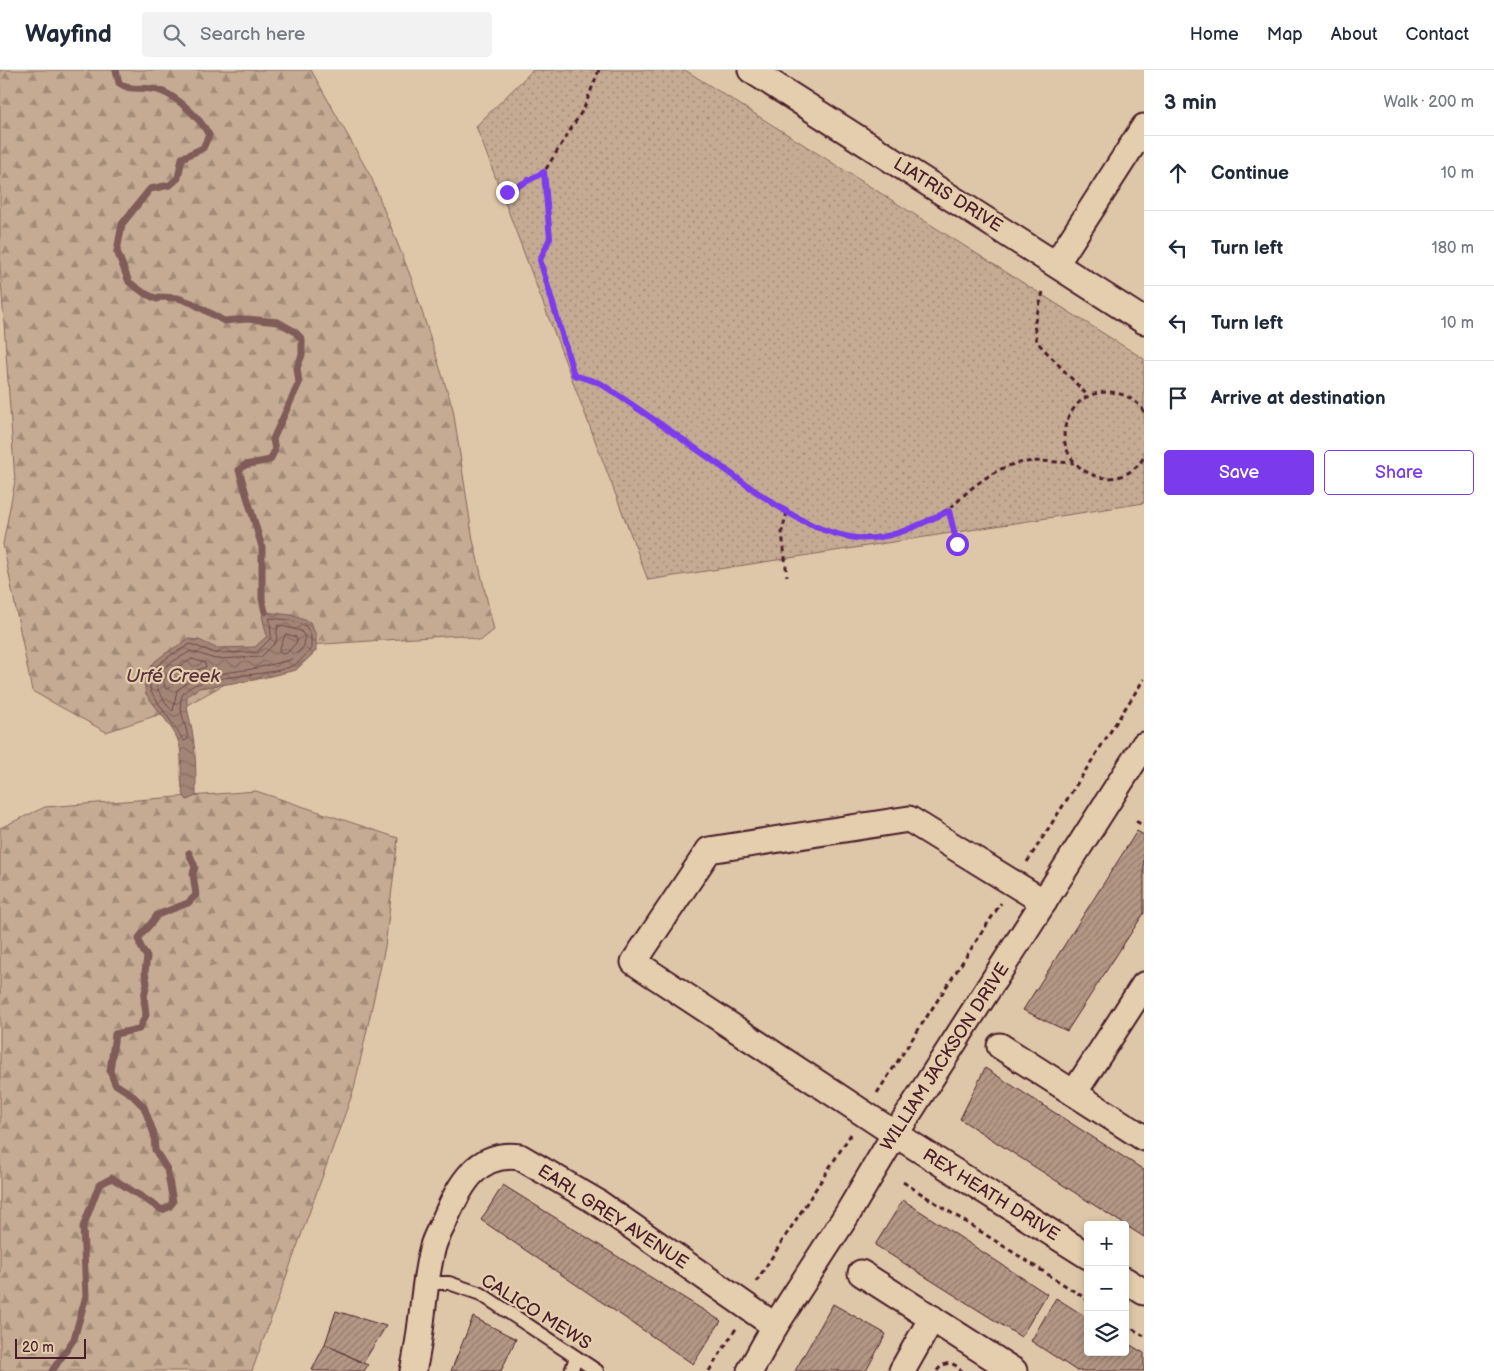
<!DOCTYPE html>
<meta charset="utf-8">
<style>
body{margin:0;font-family:"Balsamiq Sans",sans-serif;background:#f2f2f3;color:#1f2937}
.controls{position:absolute;right:15px;bottom:15px;display:grid;overflow:hidden;border-radius:5px;box-shadow:0 2px 8px #0003}
.controls button{width:45px;height:45px;display:grid;place-items:center;padding:0;border:0;border-bottom:1px solid #e0e1e3;background:#fff;color:#1f2937;font:25px sans-serif}
.scale{position:absolute;left:15px;bottom:12px;width:71px;box-sizing:border-box;padding-left:5px;border:2px solid #4a1f2b;border-top:0;font-size:14px;line-height:18px;white-space:nowrap;color:#4a1f2b;-webkit-text-stroke:4px #e4cead;paint-order:stroke}
.stop{position:absolute;width:15px;height:15px;margin:-11px;border:4px solid #7c3aed;border-radius:50%;background:#fff}
.stop.end{background:#7c3aed;border-color:#fff;box-shadow:0 1px 5px #0008}
.list{margin:0;padding:0;list-style:none}
h2{display:flex;justify-content:space-between;align-items:center;height:65px;margin:0;padding:0 20px;font-size:21px}
h2 small{font-size:16px;font-weight:400;color:#747a83}
.list li{display:grid;grid-template-columns:32px 1fr auto;gap:15px;align-items:center;box-sizing:border-box;height:75px;padding:0 20px;border-top:1px solid #e0e1e3}
.list b{display:block;font-size:19px;white-space:nowrap}
.list em{font-size:16px;font-style:normal;color:#747a83}
.actions{display:flex;gap:10px;padding:15px 20px}
.actions a{flex:1;padding:11px 0;border:1px solid #7c3aed;border-radius:5px;text-align:center;font-size:18px;color:#7c3aed}
.actions .main{background:#7c3aed;color:#fff}
.icon{flex:none;width:28px;height:28px;fill:none;stroke:currentColor;stroke-width:2;stroke-linecap:round;stroke-linejoin:round}
.map{position:relative;flex:none;width:1144px;height:1301px;overflow:hidden}
header{display:flex;align-items:center;gap:30px;box-sizing:border-box;height:70px;padding:0 25px;background:#fff;border-bottom:1px solid #e0e1e3}
header strong{font-size:24px}
nav{display:flex;gap:28px;margin-inline-start:auto;font-size:18px}
.search{width:350px;height:45px;background:#f2f2f3;display:flex;align-items:center;gap:12px;box-sizing:border-box;padding:0 18px;border-radius:5px;color:#747a83;font-size:19px}
main{display:flex}
aside{flex:1;background:#fff}
.map>svg:first-child{display:block}
.forest{fill:url(#forest-firs);stroke:#88655f}
.park{fill:url(#park-dots);stroke:#88655f}
.water{fill:url(#water-waves);stroke:#7f5c58}
.lines{fill:none;stroke-linecap:round;stroke-linejoin:round}
.shore{stroke:#6e4849;stroke-width:1}
.stream{stroke:#7f5c58;stroke-width:7}
.building{fill:url(#building-hatch);stroke:#4a1f2b}
.service-casing{stroke:#4a1f2b;stroke-width:16}
.minor-casing{stroke:#4a1f2b;stroke-width:29}
.path{stroke:#4a1f2b;stroke-width:3;stroke-dasharray:5 4;stroke-linecap:butt}
.service{stroke:#e4cead;stroke-width:12}
.minor{stroke:#e4cead;stroke-width:25}
.route{stroke:#7c3aed;stroke-width:6}
.labels{text-anchor:middle;dominant-baseline:central;stroke-width:4.5;stroke-linejoin:round;paint-order:stroke}
.street-label{font-size:18px;fill:#4a1f2b;stroke:#e4cead}
.water-label{font-size:19px;font-style:italic;fill:#5c333a;stroke:#e4cead}
</style>
<header>
<strong>Wayfind</strong>
<div class="search"><svg class="icon" aria-label="search" viewBox="0 0 24 24"><circle cx="10" cy="10" r="6"/><path d="M15 15l6 6"/></svg>Search here</div>
<nav><a>Home</a><a>Map</a><a>About</a><a>Contact</a></nav>
</header>
<main>
<div class="map">
<svg width="1144" height="1301" viewBox="0 0 1144 1301">
<defs>
<pattern id="forest-firs" width="22" height="20" patternUnits="userSpaceOnUse" patternTransform="scale(1.25)"><rect width="22" height="20" fill="#c5ab93"/><path d="M5 1l3.5 6h-7zM16 11l3.5 6h-7z" fill="#a28b78"/></pattern>
<pattern id="park-dots" width="8" height="8" patternUnits="userSpaceOnUse" patternTransform="scale(1.25)"><rect width="8" height="8" fill="#c5ab93"/><path d="M2 2h.1M6 6h.1" fill="none" stroke="#a28b78" stroke-width="1.8" stroke-linecap="round"/></pattern>
<pattern id="water-waves" width="16" height="10" patternUnits="userSpaceOnUse" patternTransform="scale(1.25)"><rect width="16" height="10" fill="#a38576"/><path d="M0 5q4-4 8 0t8 0" fill="none" stroke="#876c61"/></pattern>
<pattern id="building-hatch" width="6" height="6" patternUnits="userSpaceOnUse" patternTransform="scale(1.25)"><rect width="6" height="6" fill="#b49885"/><path d="M-1 1l2-2M0 6l6-6M5 7l2-2" fill="none" stroke="#947b6d"/></pattern>
</defs>
<rect width="100%" height="100%" fill="#dec7a8"/>
<filter id="ink" filterUnits="userSpaceOnUse"><feTurbulence type="fractalNoise" baseFrequency=".02" numOctaves="2"/><feDisplacementMap in="SourceGraphic" scale="10" xChannelSelector="R" yChannelSelector="G"/><feConvolveMatrix kernelMatrix="1 2 1 2 8 2 1 2 1" color-interpolation-filters="sRGB"/></filter>
<g filter="url(#ink)">
<g class="forest">
<path d="M0,0H311L371,107L412,210L453,339L473,470L494,560L480,571L461,565L294,576L185,636L106,662L32,621L3,474L15,411L0,196Z"/>
<path d="M256,721L398,768L385,877L354,1019L252,1301H0V758L45,737Z"/>
</g>
<path class="park" d="M533,0H685L1144,289V433L648,510L476,56Z"/>
<path class="water" d="M265,542L291,545L310,552L316,565V581L296,600L254,610L199,618L187,626C186,639 190,648 192,660C196,682 196,704 196,726L187,730C177,721 184,689 179,673C175,659 155,637 146,624C138,593 167,584 188,569L199,570L216,578L255,577L267,566L262,546Z"/>
<g class="lines">
<g class="shore">
<path d="M270,548L290,550L306,556L311,566V579C306,584 300,592 294,595C271,608 195,603 183,624C176,635 187,657 188,669L184,671L151,622C144,596 171,586 190,574L215,583L257,582L271,568Z"/>
<path d="M278,555L301,561L305,567L304,576L290,590L252,599L195,607L177,620L173,641C168,638 165,631 161,625C145,602 175,591 191,581L215,589L261,587L276,572Z"/>
<path d="M286,564L296,567L297,572L287,583L281,584L279,581Z"/>
<path d="M192,589L205,593L206,597C192,602 178,605 169,619H166C156,604 182,596 192,589Z"/>
</g>
<g class="stream">
<path d="M116,0L119,13C130,21 139,17 152,19C173,21 200,48 209,65L203,78L182,88L178,108L170,115L150,119L122,154L117,181L129,212L144,223L157,229L159,227L178,228L192,233L224,251L247,249L278,252L294,261L302,269V285L297,298L299,313L273,369L275,380L270,390L245,395L239,400L262,477V529L265,542"/>
<path d="M52,1301L74,1269L86,1226L83,1157L99,1115L112,1108L162,1140L169,1137L173,1132L167,1099L155,1080L154,1064L144,1037L131,1024L115,1014L110,1001L115,964L139,959L146,945L144,927L147,913L145,902L147,887L140,875L139,868C145,859 152,854 157,845L188,833L196,825L193,804L195,797L189,783"/>
</g>
</g>
<g class="building">
<path d="M1137,761L1144,765V843L1067,961L1023,940Z"/>
<path d="M985,998L1144,1100V1167L960,1049Z"/>
<path d="M503,1115L721,1251L693,1294L481,1150Z"/>
<path d="M903,1130L1047,1224L1021,1267L875,1175Z"/>
<path d="M1056,1228L1088,1248V1282H1125V1272L1144,1283V1301H1077L1031,1271Z"/>
<path d="M833,1234L886,1264L866,1301H795Z"/>
<path d="M336,1241L386,1256L363,1293L325,1274Z"/>
<path d="M473,1247L516,1269L501,1301H451Z"/>
<path d="M325,1274L363,1293L368,1295L364,1301H314L312,1300Z"/>
</g>
<g class="lines">
<defs>
<g id="service">
<path d="M426,1213H449L481,1224L597,1301"/>
<path d="M571,1301L576,1288"/>
</g>
<g id="minor">
<path d="M751,0L1144,251"/>
<path d="M1056,194L1144,57"/>
<path d="M1044,832L909,749L709,780L634,892L895,1064L1088,1186"/>
<path d="M1000,976L1144,1068"/>
<path d="M1074,1023L1144,915"/>
<path d="M861,1203L1014,1301"/>
<path d="M1125,1210L1144,1222"/>
<path d="M413,1301C423,1261 422,1220 432,1180C434,1169 441,1159 445,1149C460,1115 477,1081 520,1087L597,1132L775,1256"/>
<path d="M750,1301L775,1256L848,1143L889,1074L1144,675"/>
<path d="M902,1301L932,1248"/>
</g>
</defs>
<use href="#service" class="service-casing"/>
<use href="#minor" class="minor-casing"/>
<g class="path">
<path d="M599,0L584,38L544,102L550,168L540,190L574,305L600,313C639,339 677,366 716,392C753,419 811,466 858,468C887,469 912,459 937,446C952,439 960,428 972,418C1011,387 1027,390 1074,393"/>
<path d="M507,122L544,102"/>
<path d="M1043,222L1034,255L1037,272L1088,326"/>
<path d="M1144,342C1138,330 1123,323 1109,322C1096,322 1083,326 1075,337C1036,386 1112,438 1144,387"/>
<path d="M949,441L957,474"/>
<path d="M787,442L782,462L787,506"/>
<path d="M1136,751L1144,756"/>
<path d="M1027,792L1144,609"/>
<path d="M877,1023L1001,833"/>
<path d="M903,1112L1088,1230"/>
<path d="M756,1212L851,1064"/>
<path d="M1125,1254L1144,1266"/>
<path d="M709,1301L737,1257"/>
<path d="M937,1301C944,1291 954,1291 961,1301"/>
</g>
<use href="#service" class="service"/>
<use href="#minor" class="minor"/>
</g>
</g>
<g class="lines" filter="url(#ink)">
<path class="route" d="M507,122L544,102L550,168L540,190L574,305L600,313C640,340 680,367 719,395C760,424 804,461 856,468C889,472 920,454 949,441L957,474"/>
</g>
<g class="labels">
<g class="street-label">
<text transform="translate(948 125) rotate(32)">LIATRIS DRIVE</text>
<text transform="translate(945 987) rotate(-57)">WILLIAM JACKSON DRIVE</text>
<text transform="translate(991 1125) rotate(32)">REX HEATH DRIVE</text>
<text transform="translate(613 1147) rotate(33)">EARL GREY AVENUE</text>
<text transform="translate(536 1242) rotate(32)">CALICO MEWS</text>
</g>
<g class="water-label">
<text x="173" y="606">Urfé Creek</text>
</g>
</g>
</svg>
<div class="controls">
<button>+</button>
<button>−</button>
<button><svg class="icon" aria-label="layers" viewBox="0 0 24 24"><path d="M12 4l9 5-9 5-9-5zM3 14l9 5 9-5"/></svg></button>
</div>
<div class="scale">20 m</div>
<div class="stop" style="left:957px;top:474px"></div>
<div class="stop end" style="left:507px;top:122px"></div>
</div>
<aside>
<h2>3 min<small>Walk · 200 m</small></h2>
<ul class="list">
<li><svg class="icon" aria-label="ahead" viewBox="0 0 24 24"><path d="M12 20V5M6 11l6-6 6 6"/></svg><div><b>Continue</b></div><em>10 m</em></li>
<li><svg class="icon" aria-label="left" viewBox="0 0 24 24"><path d="M17 20v-9H6M10 6l-5 5 5 5"/></svg><div><b>Turn left</b></div><em>180 m</em></li>
<li><svg class="icon" aria-label="left" viewBox="0 0 24 24"><path d="M17 20v-9H6M10 6l-5 5 5 5"/></svg><div><b>Turn left</b></div><em>10 m</em></li>
<li><svg class="icon" aria-label="arrive" viewBox="0 0 24 24"><path d="M6 21V4h12l-3 4 3 4H6"/></svg><div><b>Arrive at destination</b></div></li>
</ul>
<div class="actions"><a class="main">Save</a><a>Share</a></div>
</aside>
</main>
